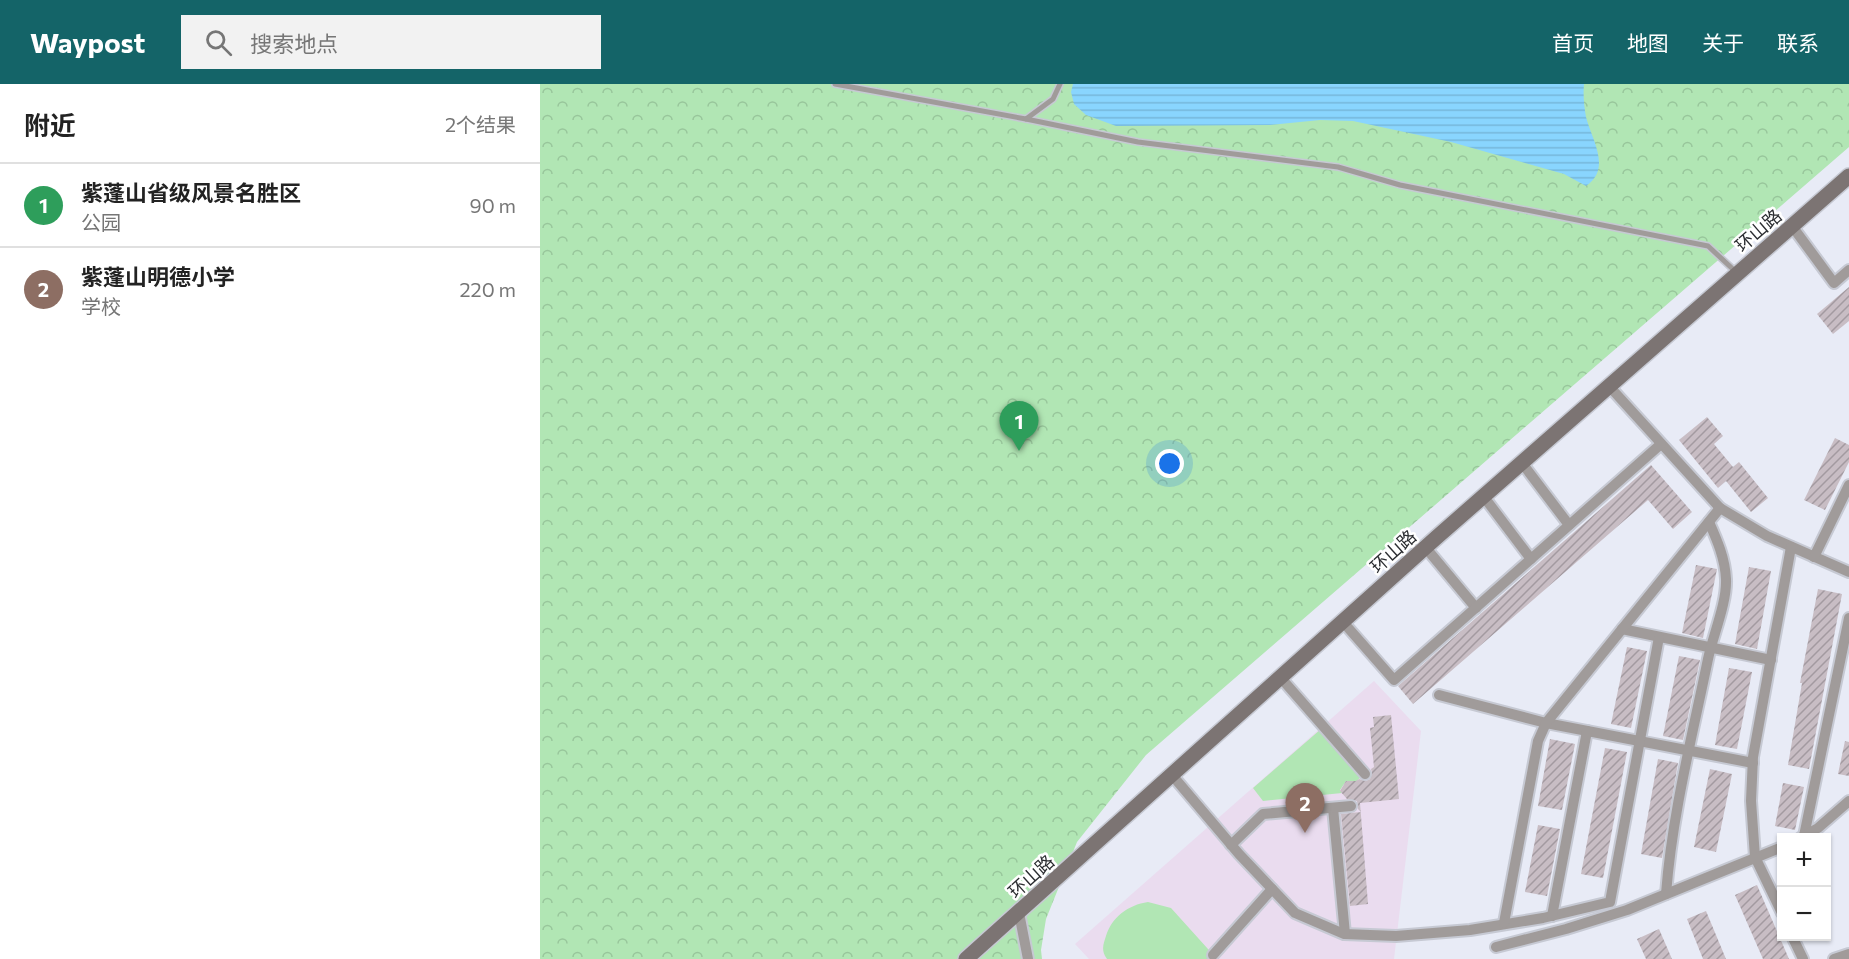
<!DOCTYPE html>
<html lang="zh">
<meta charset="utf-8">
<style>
body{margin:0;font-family:Commissioner,"Noto Sans SC",sans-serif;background:#f2f2f2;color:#222}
.controls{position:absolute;right:18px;bottom:18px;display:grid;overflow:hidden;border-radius:0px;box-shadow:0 2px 4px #0004}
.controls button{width:54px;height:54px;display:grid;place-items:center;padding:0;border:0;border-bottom:2px solid #e0e0e0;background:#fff;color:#222;font:30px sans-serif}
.you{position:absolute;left:630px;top:380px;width:21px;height:21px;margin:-15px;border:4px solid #fff;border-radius:50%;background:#1a73e8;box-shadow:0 0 0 9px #1a73e833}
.badge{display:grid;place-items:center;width:39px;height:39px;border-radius:50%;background:#146468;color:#fff;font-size:20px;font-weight:700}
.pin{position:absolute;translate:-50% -50px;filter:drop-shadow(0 2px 3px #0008)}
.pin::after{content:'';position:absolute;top:32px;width:21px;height:18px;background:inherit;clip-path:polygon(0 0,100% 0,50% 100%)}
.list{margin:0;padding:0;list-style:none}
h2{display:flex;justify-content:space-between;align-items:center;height:78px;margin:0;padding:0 24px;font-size:26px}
h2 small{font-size:20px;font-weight:400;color:#767676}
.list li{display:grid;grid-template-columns:39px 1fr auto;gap:18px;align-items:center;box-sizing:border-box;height:84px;padding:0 24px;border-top:2px solid #e0e0e0}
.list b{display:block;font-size:22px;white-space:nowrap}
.list p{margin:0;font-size:20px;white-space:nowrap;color:#767676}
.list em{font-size:20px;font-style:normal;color:#767676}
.icon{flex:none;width:33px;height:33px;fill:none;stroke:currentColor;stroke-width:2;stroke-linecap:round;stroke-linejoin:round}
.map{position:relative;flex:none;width:1309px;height:875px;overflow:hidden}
header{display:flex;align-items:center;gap:36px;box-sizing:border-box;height:84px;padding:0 30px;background:#146468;color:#fff}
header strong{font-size:28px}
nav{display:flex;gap:33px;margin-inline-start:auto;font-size:21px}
.search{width:420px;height:54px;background:#f2f2f2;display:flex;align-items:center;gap:15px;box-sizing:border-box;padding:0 21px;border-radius:0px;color:#767676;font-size:22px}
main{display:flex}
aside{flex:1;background:#fff}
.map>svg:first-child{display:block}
.education{fill:#eadcef}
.park{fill:url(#park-crowns)}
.pitch{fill:#b1e6b4}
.water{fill:url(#water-rules)}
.building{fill:url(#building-hatch)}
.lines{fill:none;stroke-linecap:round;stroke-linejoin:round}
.service-casing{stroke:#c6c9d3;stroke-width:8}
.minor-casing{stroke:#c6c9d3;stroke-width:14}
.secondary-casing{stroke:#c6c9d3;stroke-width:18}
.service{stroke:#a09b9a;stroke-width:5}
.minor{stroke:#a09b9a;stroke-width:10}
.secondary{stroke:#7c7473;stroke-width:15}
.labels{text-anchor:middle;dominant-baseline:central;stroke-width:5;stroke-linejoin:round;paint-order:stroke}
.street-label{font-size:18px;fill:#2b2d31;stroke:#fff}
</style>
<header>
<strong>Waypost</strong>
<div class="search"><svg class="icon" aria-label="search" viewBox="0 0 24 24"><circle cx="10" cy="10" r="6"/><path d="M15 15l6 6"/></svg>搜索地点</div>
<nav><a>首页</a><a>地图</a><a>关于</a><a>联系</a></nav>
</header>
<main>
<aside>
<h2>附近<small>2个结果</small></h2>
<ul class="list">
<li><span class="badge" style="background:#2e9e5b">1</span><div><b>紫蓬山省级风景名胜区</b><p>公园</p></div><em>90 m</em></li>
<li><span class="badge" style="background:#8d6e63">2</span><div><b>紫蓬山明德小学</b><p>学校</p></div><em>220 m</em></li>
</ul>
</aside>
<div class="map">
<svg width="1309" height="875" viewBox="0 0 1309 875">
<defs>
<pattern id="park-crowns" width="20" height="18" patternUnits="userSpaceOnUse" patternTransform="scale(1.5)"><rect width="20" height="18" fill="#b1e6b4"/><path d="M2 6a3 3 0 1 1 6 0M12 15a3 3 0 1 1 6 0" fill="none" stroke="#98c69b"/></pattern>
<pattern id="water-rules" width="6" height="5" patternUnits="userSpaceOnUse" patternTransform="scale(1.5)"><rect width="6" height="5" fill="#89d5fe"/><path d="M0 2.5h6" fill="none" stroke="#76b7da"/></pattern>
<pattern id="building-hatch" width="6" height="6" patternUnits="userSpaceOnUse" patternTransform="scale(1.5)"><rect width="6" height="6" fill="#c8bdc4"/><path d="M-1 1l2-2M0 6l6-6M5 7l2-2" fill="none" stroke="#a39aa0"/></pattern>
</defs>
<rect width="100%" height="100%" fill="#e8ebf6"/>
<path class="education" d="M834,597L881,647L854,875H549L535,860Z"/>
<path class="park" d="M0,0H1309V63L606,671L537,758L506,835L501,866L502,875H0Z"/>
<g class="pitch">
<path d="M781,645L820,694L815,698L806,697L800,706L802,709L723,717L713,704Z"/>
<path d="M608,818L631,824L677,875H567C561,867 563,861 566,852C572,833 588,821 608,818Z"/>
</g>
<path class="water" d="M533,0H1044C1043,11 1044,22 1046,33C1052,56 1072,85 1046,102L1024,90L911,58L813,37L780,36L730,41L576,42L546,31L534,20L531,8Z"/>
<g class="building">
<path d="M1309,203V237L1293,250L1277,230Z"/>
<path d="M1167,333L1183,352L1174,360L1193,383L1199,378L1228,414L1211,428L1186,397L1178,404L1139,356Z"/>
<path d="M1295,354L1309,361V378L1285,426L1264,416Z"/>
<path d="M1111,381L1152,428L1133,445L1108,416L873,620L858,602Z"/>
<path d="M1156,481L1177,485L1163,554L1142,549Z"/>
<path d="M1209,483L1231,487L1217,565L1195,560Z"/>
<path d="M1278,505L1302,510L1269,685L1248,681L1262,599H1260Z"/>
<path d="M1087,563L1107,567L1091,644L1071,640Z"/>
<path d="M1139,572L1160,576L1143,656L1123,652Z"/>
<path d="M1189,584L1212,588L1197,665L1175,661Z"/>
<path d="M851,631L859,715L820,719L828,820L810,822L801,730L821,728L818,725L817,717L807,715L800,707L806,697H816L819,695L826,697L830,695L832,689L831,685L834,683L830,644L834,643L833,633Z"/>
<path d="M1010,655L1035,660L1022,726L998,722Z"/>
<path d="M1305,657L1309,658V692L1298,690Z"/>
<path d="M1065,664L1087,668L1063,794L1041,790Z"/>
<path d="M1118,675L1138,679L1122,774L1101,770Z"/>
<path d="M1170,685L1192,690L1176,768L1154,763Z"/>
<path d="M1243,699L1264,703L1255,746L1235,742Z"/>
<path d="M998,741L1020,745L1007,812L985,808Z"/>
<path d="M1217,801L1249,875H1223L1195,811Z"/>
<path d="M1166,827L1186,875H1163L1147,835Z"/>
<path d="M1119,845L1132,875H1106L1097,855Z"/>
</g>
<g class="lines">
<defs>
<g id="service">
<path d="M295,0L486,35L513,15L520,0"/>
<path d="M486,35L598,58L798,83L860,101L1168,162L1196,188"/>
</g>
<g id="minor">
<path d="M1252,142L1294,199L1309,186"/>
<path d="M1069,302L1180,424L1227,452L1309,488"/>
<path d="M982,379L1029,441"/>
<path d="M944,413L991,475"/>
<path d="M886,464L936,524"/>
<path d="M1274,473L1309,401"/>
<path d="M803,538L854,596L1121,360"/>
<path d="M1082,545L1231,576"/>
<path d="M741,594L825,690"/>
<path d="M899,611L1006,639L1213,679"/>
<path d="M632,691L699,770L755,829L804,850L856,852L930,846L1003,834L1070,818L1119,553"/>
<path d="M793,724L805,850"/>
<path d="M1264,752L1309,534"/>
<path d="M1260,754L1278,744L1309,717"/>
<path d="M691,761L723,730L811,722"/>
<path d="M1126,810C1132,731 1152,653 1168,575C1173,551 1187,519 1186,495C1185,474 1177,456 1169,438"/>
<path d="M479,829L488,875"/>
<path d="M1242,829L1215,773L1211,717L1213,673L1251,463"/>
<path d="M1012,832L1047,647"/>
<path d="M964,839L998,657L1006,639L1180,424"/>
<path d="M1252,852L1263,875"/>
<path d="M956,863L1026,845L1087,826L1242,763"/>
<path d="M673,871L732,805"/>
<path d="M1294,875L1309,870"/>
</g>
<path id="secondary" d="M426,875L897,453L1309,92"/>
</defs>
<use href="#service" class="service-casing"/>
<use href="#minor" class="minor-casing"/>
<use href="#secondary" class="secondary-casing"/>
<use href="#service" class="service"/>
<use href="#minor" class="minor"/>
<use href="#secondary" class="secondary"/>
</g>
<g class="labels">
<g class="street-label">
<text transform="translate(1218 146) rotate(-41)">环山路</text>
<text transform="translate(853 467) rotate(-42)">环山路</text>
<text transform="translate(491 792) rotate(-42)">环山路</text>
</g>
</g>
</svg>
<div class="controls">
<button>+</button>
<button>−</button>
</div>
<div class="you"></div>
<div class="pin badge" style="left:479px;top:367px;background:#2e9e5b">1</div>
<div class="pin badge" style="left:765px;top:749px;background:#8d6e63">2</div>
</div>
</main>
